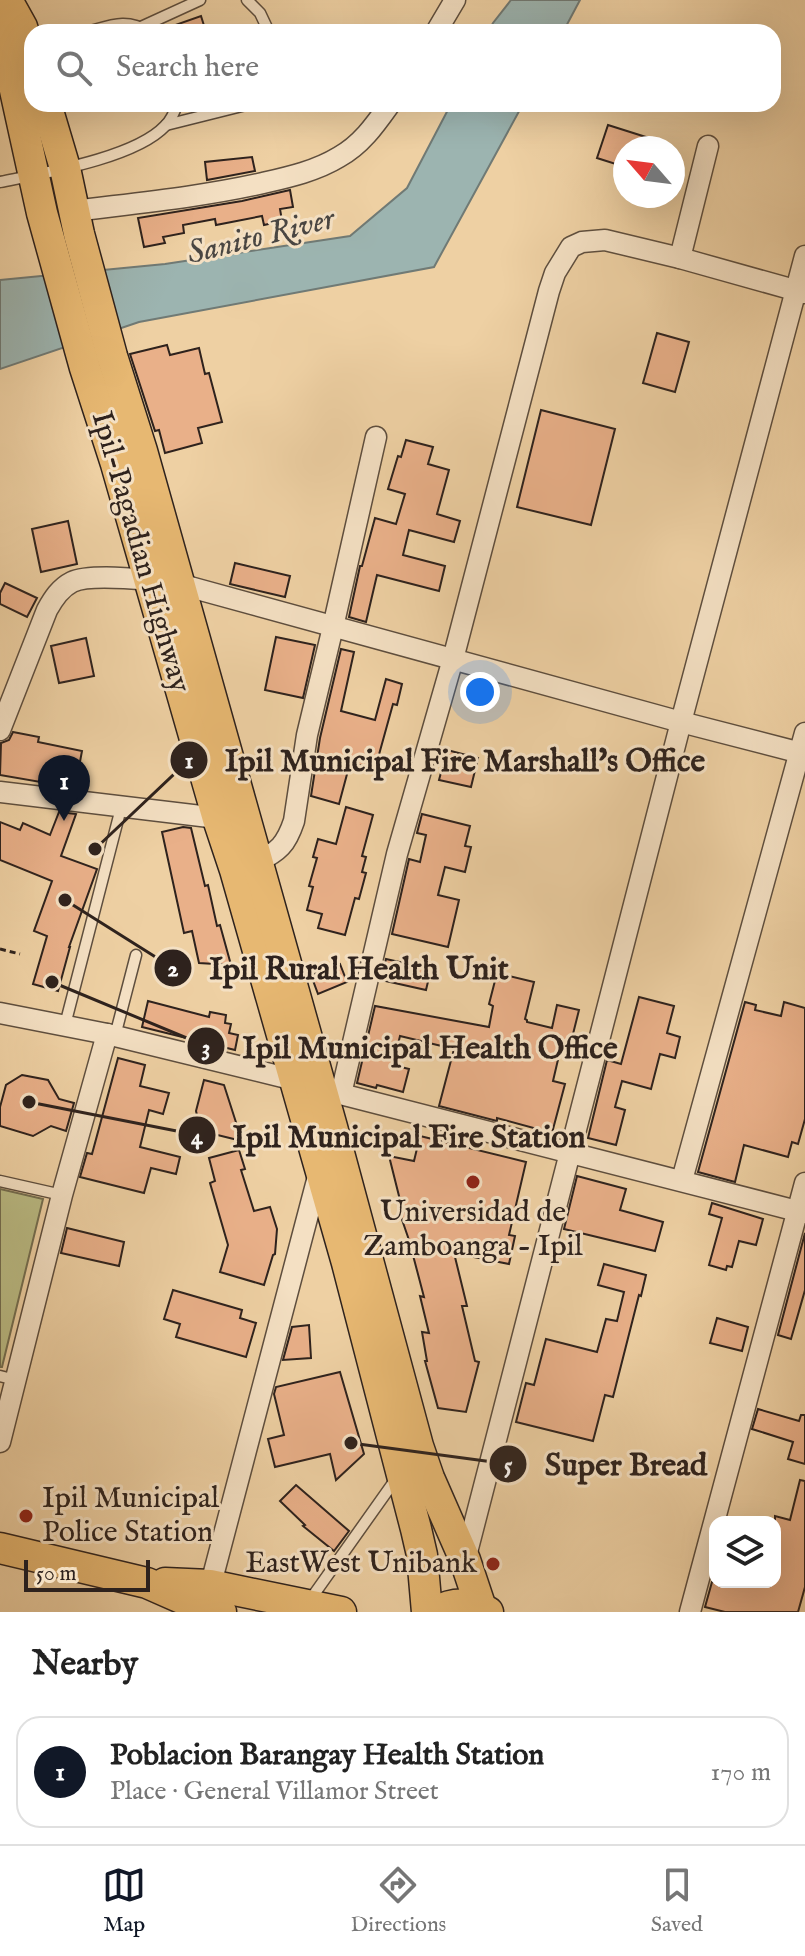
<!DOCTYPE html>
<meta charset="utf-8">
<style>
body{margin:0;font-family:"IM FELL English",serif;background:#f6f6f6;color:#222}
.controls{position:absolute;right:24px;bottom:24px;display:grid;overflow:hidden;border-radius:16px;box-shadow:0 8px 32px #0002}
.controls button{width:72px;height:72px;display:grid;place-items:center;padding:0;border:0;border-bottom:2px solid #e0e0e0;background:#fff;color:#222;font:40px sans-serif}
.compass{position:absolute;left:613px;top:136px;width:72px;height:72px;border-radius:50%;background:#fff;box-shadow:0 8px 32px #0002;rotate:298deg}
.scale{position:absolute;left:24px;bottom:20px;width:126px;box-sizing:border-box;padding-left:8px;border:4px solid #2e221d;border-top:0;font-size:22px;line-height:28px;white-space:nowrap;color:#2e221d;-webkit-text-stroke:6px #f4e0c3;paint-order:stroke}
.you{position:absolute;left:480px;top:692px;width:28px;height:28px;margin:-20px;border:6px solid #fff;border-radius:50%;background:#1a73e8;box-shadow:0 0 0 12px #1a73e833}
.badge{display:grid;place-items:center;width:52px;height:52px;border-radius:50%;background:#111827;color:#fff;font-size:26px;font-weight:700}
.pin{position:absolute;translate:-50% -66px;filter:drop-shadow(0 2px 4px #0008)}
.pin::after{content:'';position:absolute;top:42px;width:28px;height:24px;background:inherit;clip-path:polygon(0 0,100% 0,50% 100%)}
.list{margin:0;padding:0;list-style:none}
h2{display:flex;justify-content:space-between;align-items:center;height:104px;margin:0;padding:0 32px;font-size:34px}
h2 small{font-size:26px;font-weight:400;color:#767676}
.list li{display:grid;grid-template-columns:52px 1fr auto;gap:24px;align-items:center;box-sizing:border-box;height:112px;margin:0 16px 16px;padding:0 16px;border:2px solid #e0e0e0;border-radius:24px}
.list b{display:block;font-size:30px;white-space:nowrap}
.list p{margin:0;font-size:26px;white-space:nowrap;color:#767676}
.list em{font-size:26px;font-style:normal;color:#767676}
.icon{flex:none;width:44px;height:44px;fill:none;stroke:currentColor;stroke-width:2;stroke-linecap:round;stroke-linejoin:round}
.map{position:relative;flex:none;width:805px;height:1612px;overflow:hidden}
.search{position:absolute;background:#fff;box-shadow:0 8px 32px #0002;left:24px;right:24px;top:24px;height:88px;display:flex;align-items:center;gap:20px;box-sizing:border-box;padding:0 28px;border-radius:24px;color:#767676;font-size:30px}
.sheet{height:232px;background:#fff}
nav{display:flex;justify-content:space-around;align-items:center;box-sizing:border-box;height:112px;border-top:2px solid #e0e0e0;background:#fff;font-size:22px;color:#767676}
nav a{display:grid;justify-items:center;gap:4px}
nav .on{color:#111827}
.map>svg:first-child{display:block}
.green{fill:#babb84;stroke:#746e50;stroke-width:2}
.water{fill:#9cb4b0;stroke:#707a75;stroke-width:2}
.building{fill:#e9b089;stroke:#2e221d;stroke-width:2}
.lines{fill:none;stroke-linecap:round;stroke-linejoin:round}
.service-casing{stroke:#5e4e3e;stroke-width:13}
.minor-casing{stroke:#5e4e3e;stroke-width:23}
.primary-casing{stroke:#2e221d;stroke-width:33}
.path{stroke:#2e221d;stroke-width:3;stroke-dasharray:6 4;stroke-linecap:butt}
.service{stroke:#f4e0c3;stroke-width:10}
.minor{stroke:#f4e0c3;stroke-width:20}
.primary{stroke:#e7b872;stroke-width:30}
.poi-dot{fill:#8f2418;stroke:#f4e0c3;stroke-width:3}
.labels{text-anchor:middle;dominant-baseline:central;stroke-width:6;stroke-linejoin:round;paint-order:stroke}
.street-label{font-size:30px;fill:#2e221d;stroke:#f4e0c3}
.poi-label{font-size:30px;fill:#2e221d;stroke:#f4e0c3}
.water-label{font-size:32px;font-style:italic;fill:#4a4642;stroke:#f4e0c3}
.leader{fill:none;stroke:#2e221d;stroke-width:3}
.callout-dot{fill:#2e221d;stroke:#f4e0c3;stroke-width:3}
.mark-label{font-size:24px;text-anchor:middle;font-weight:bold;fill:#fff}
.callout-label{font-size:32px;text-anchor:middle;font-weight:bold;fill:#2e221d;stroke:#f4e0c3;stroke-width:6;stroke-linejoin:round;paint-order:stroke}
</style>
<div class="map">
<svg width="805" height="1612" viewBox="0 0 805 1612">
<rect width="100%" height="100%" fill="#eed0a3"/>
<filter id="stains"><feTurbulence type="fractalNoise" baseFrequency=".0025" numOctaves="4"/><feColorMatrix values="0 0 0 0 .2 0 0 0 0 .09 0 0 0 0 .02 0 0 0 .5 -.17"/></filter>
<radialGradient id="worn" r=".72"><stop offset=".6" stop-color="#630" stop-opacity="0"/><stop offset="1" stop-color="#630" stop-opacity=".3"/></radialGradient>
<path class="green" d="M0,1189L43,1199L2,1367H0Z"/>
<g class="water">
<path d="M511,0H580L563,32H488L493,23Z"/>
<path d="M451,104H523L434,267L139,322L0,369V280L165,264L350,236L407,188Z"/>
</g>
<g class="building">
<path d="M201,16L206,32H162L161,30Z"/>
<path d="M608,125L668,144L667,148H625V167L597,158Z"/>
<path d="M252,157L255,171L207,180L205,162Z"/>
<path d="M290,190L293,207L280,209L282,221L264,225L262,216L216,225L215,219L183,225L184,233L163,237L165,243L144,247L138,218L242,201Z"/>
<path d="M657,333L689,342L675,392L643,383Z"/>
<path d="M167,345L170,355L199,348L205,374L209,373L222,422L198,428L202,443L165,453L159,430L155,431L130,354Z"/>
<path d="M541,410L615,429L591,525L517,507Z"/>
<path d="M406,440L433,447L428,464L449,470L437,514L460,521L454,542L409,530L403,555L445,566L439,591L377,575L366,622L349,617L360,566H362L375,518L396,524L405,494L388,489L398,456L401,457Z"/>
<path d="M68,521L77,564L41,572L32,529Z"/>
<path d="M235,563L290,576L285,597L230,584Z"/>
<path d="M5,583L37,598L27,617L0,604V593Z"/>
<path d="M276,637L315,645L303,698L265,690Z"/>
<path d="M86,638L94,676L59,683L51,646Z"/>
<path d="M341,649L354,652L341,711L375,720L386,679L402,684L397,705L393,704L375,769L350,763L339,804L311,796L320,738Z"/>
<path d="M13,732L39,737L38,742L82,751L75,788L41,784V782L0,775L1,743L9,740Z"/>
<path d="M447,750L478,758L471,787L439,780Z"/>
<path d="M346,807L373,815L362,856L366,857L362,872L366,873L359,899L355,898L345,935L318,928L322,914L307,910L313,887L309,886L317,858L313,857L318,839L336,844Z"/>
<path d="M59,812L76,814L61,856L97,869L69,947H70L58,991L33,984L47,936L34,931L52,881L0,860V822L20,830L23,823L50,835Z"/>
<path d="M422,814L470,826L465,846L471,847L465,872L445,867L438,895L459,900L448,947L392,934L409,859L420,862L426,835L417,833Z"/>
<path d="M183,827L191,828L205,886L208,885L217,926L220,925L231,965L199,963L192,931L184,933L162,832Z"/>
<path d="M386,959L431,969L426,990L381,980Z"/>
<path d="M340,964L347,982L318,994L311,975Z"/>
<path d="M497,973L534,982L525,1019L527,1020V1022L552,1028L557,1005L579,1010L573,1034H576L571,1054L560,1051L553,1081L565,1084L552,1133L497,1118V1121L439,1106L454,1049L400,1036L393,1065L409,1069L403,1092L377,1085L376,1088L357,1083L375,1006L489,1027L493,1006L489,1004Z"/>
<path d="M639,997L674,1006L667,1033L680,1037L675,1058L660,1054L651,1089L622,1081L615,1107L625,1110L616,1145L588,1138L607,1060L621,1064Z"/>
<path d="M148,1001L209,1017L210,1012L226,1015L225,1023L231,1024L229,1033L238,1035L235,1050L142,1027Z"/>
<path d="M745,1002L756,1005L755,1010L781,1016L784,1002L805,1008V1119L798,1144L792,1142L788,1157L744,1145L735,1182L698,1172Z"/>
<path d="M118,1058L145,1065L140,1086L169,1093L163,1114L149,1110L140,1147L180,1157L176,1174L151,1168L144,1193L80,1177L87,1153L92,1154Z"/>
<path d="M22,1075L48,1080L59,1099L74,1103L66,1131L51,1126L33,1136L0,1126V1107L6,1085Z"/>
<path d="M204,1080L224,1085L242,1141L201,1131L196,1111Z"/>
<path d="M420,1136L526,1162L509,1235L515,1236L509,1264L454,1253L467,1306H462L475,1361L479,1362L466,1412L438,1408L425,1361H427L422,1332L429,1333L420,1296L424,1297L409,1240L399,1211L403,1212L389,1156L414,1161Z"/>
<path d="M239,1150L245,1169L241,1170L254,1211L270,1207L277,1229L275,1254L273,1255L264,1285L220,1272L228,1245L210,1183L215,1181L209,1158Z"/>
<path d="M577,1176L626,1189L620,1210L663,1222L655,1251L564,1229Z"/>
<path d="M712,1203L763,1219L756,1245L739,1241L732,1267L727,1266L726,1270L709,1265L722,1218L709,1214Z"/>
<path d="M67,1228L124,1242L119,1266L61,1253Z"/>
<path d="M805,1233V1290L791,1339L778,1335Z"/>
<path d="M604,1264L646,1275L641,1296L639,1295L613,1397L605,1395L593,1441L516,1422L526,1383L534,1385L546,1339L597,1352L606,1319L617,1321L624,1292L598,1285Z"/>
<path d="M173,1290L242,1310L240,1318L256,1323L246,1357L176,1337L180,1324L164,1319Z"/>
<path d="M717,1318L748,1327L742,1351L710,1343Z"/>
<path d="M309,1325L311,1358L283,1360L292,1327Z"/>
<path d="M340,1372L364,1454L336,1480L330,1454L275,1467L268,1439L284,1435L274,1394L276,1387Z"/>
<path d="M758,1409L799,1421L801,1415H805V1464L788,1459L793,1442L752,1429Z"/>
<path d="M800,1480L805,1481V1587L798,1612H725L705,1607L712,1582H775V1516L790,1520Z"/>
<path d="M296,1485L349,1531L334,1551L303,1526L305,1525L280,1501Z"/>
</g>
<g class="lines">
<defs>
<g id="service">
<path d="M247,0L260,13L269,32"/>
<path d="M141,27L200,0"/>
<path d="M87,32C112,25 127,18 149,32"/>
<path d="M166,125L250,104"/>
<path d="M0,182C44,173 135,158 165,126C171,120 175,111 177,104"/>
<path d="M65,1025L121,808"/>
<path d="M115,1036L136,955"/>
<path d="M0,1181L62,1195"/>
<path d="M0,1376L16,1380"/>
<path d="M310,1600L398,1476"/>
</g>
<g id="minor">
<path d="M436,32L455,0"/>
<path d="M74,211C137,203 201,197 263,183C289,177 316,171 339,157C361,145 375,125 390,104"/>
<path d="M680,258L708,146"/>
<path d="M0,730L47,610C53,599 60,588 72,582C91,573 157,580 179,584L681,722L805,754"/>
<path d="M0,792L226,819"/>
<path d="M256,863C279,851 286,845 294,821L307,735L333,627L376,437"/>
<path d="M0,1013L107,1034L295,1080"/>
<path d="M329,1091L805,1213"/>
<path d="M341,1094L397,854L453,659L549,291L555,273L571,247L582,242L605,240L680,258L805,293"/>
<path d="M682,1180L805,733"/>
<path d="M0,1442L62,1195L107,1034"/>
<path d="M465,1560L681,722L805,256"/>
<path d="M208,1595L320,1169"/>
<path d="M690,1612L805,1183"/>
</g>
<g id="primary">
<path d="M0,0L2,31L42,213L85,368L116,464L218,819L235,870L347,1263L416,1529L422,1555L427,1612"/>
<path d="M7,0L22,27L32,59"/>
<path d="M46,104L65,168L79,234L112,356L142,451L332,1127L418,1446L429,1478L465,1560L481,1608"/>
<path d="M0,1548L147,1583L204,1608L221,1612"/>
<path d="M165,1583L210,1585L341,1612"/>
<path d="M435,1612C453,1602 470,1602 488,1612"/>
</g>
</defs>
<use href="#service" class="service-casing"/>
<use href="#minor" class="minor-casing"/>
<use href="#primary" class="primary-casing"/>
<path class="path" d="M0,949L20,954"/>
<use href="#service" class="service"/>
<use href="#minor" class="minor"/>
<use href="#primary" class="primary"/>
</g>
<g class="poi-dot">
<circle cx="473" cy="1182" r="8"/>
<circle cx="26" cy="1516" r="8"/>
<circle cx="493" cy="1564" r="8"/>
</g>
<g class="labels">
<g class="street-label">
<text transform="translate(140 552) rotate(74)">Ipil-Pagadian Highway</text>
</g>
<g class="poi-label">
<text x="473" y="1213">Universidad de<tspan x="473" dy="34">Zamboanga - Ipil</tspan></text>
<text x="42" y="1499" text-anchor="start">Ipil Municipal<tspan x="42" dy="34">Police Station</tspan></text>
<text x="477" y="1564" text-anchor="end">EastWest Unibank</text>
</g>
<g class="water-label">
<text transform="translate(261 237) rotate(-14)">Sanito River</text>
</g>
</g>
<path class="leader" d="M95 849L189 760M65 900L173 968M52 982L206 1046M29 1102L197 1135M351 1443L508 1464"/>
<g class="callout-dot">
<circle cx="95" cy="849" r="8"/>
<circle cx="65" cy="900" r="8"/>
<circle cx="52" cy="982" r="8"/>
<circle cx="29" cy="1102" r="8"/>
<circle cx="351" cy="1443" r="8"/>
<circle cx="189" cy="760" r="20"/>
<circle cx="173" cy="968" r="20"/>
<circle cx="206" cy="1046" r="20"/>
<circle cx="197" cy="1135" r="20"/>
<circle cx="508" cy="1464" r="20"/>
</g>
<g class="mark-label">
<text x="189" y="768">1</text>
<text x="173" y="976">2</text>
<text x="206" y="1055">3</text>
<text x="197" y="1144">4</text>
<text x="508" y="1473">5</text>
</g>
<g class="callout-label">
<text x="465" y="771">Ipil Municipal Fire Marshall's Office</text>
<text x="359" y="979">Ipil Rural Health Unit</text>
<text x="430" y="1058">Ipil Municipal Health Office</text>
<text x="409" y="1147">Ipil Municipal Fire Station</text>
<text x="626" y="1475">Super Bread</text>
</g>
<rect width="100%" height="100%" filter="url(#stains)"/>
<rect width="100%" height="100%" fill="url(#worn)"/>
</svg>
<div class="controls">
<button><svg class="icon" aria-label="layers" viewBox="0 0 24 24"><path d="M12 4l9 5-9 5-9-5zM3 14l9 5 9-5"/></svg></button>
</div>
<svg class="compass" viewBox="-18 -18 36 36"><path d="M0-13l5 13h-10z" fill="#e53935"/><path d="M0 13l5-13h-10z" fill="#767676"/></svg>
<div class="scale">50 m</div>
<div class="you"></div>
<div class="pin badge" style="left:64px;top:821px">1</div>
<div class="search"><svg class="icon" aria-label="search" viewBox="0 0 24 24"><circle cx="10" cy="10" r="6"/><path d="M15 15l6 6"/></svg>Search here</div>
</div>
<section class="sheet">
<h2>Nearby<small></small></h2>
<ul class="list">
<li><span class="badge">1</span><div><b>Poblacion Barangay Health Station</b><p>Place · General Villamor Street</p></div><em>170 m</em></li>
</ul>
</section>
<nav>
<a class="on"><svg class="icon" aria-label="map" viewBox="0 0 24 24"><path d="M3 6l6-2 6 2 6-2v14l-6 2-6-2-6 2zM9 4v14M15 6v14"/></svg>Map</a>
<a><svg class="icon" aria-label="directions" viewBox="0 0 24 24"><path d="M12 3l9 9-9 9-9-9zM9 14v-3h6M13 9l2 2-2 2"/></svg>Directions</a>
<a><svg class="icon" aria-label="saved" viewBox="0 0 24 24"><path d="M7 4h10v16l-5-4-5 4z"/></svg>Saved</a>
</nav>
